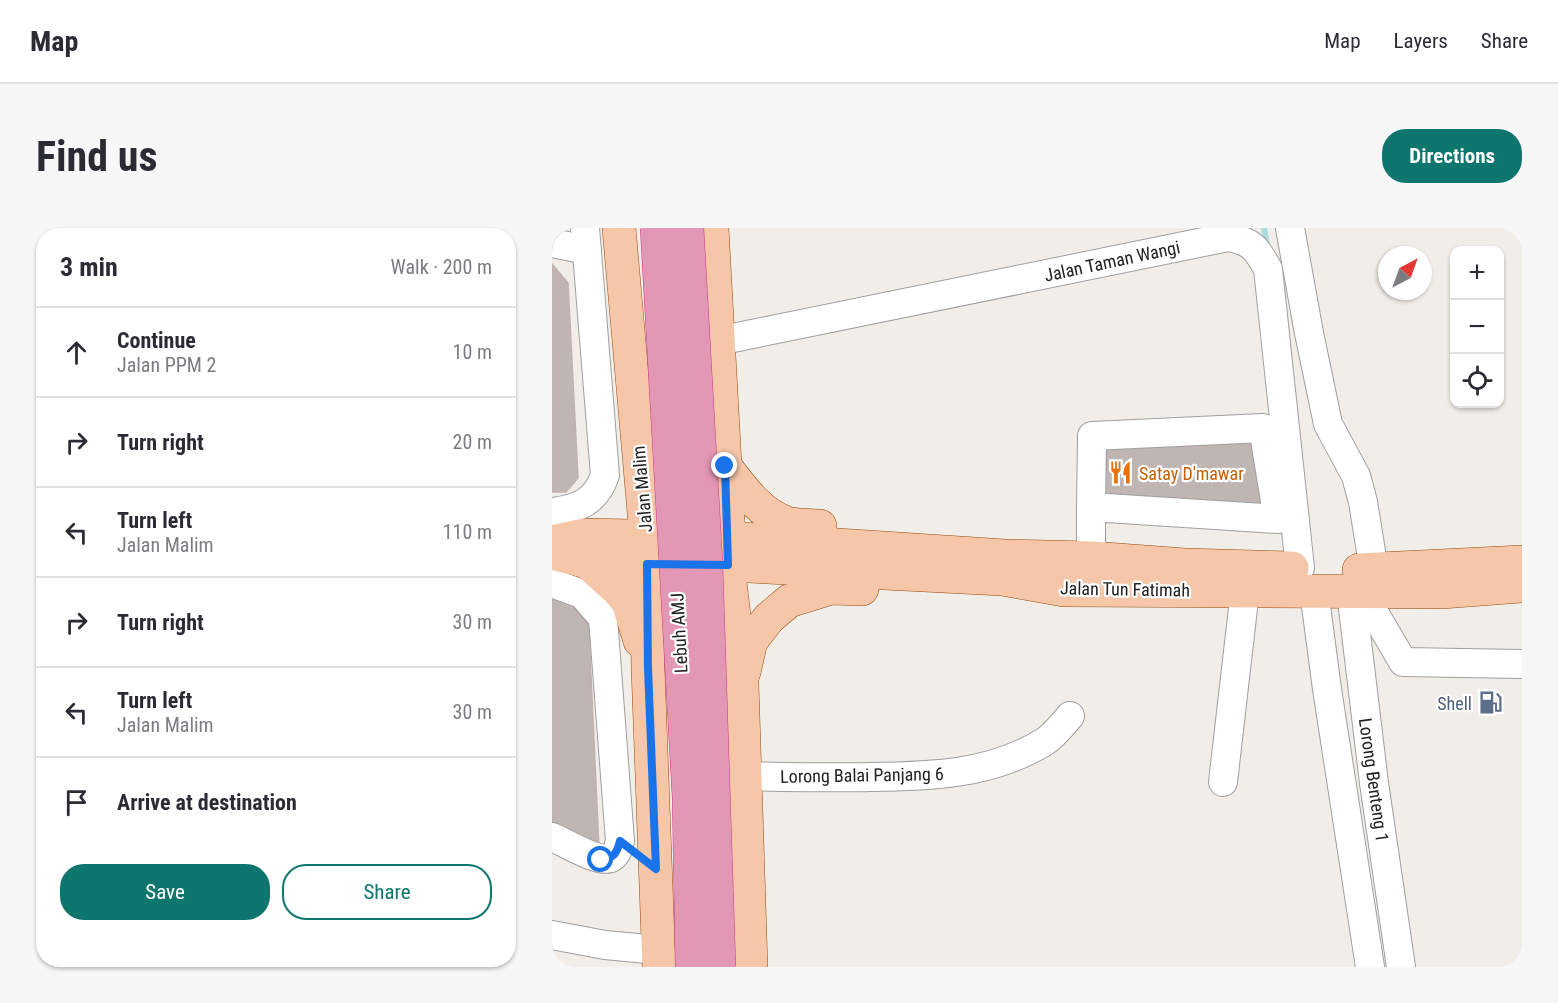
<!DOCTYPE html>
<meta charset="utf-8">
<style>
body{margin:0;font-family:"Roboto Condensed",sans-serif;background:#f7f7f7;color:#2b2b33}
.controls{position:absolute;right:18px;top:18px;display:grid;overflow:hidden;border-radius:12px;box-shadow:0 2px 4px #0004}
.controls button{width:54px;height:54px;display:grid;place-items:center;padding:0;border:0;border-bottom:2px solid #e1e1e2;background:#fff;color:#2b2b33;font:30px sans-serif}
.compass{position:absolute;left:826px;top:18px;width:54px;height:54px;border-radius:50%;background:#fff;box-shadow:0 2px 4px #0004;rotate:41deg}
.stop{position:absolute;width:18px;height:18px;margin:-14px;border:4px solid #1a73e8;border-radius:50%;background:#fff}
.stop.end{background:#1a73e8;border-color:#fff;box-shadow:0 2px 6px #0008}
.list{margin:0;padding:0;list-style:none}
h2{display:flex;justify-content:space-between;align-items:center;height:78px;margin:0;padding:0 24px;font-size:26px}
h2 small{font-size:20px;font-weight:400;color:#7c7c81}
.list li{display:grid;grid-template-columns:39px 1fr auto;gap:18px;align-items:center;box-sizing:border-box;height:90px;padding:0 24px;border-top:2px solid #e1e1e2}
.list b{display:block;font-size:22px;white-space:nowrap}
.list p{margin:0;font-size:20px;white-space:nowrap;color:#7c7c81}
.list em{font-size:20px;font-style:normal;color:#7c7c81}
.actions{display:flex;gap:12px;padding:18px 24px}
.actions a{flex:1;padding:14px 0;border:2px solid #0f766e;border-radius:24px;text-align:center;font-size:21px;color:#0f766e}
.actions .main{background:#0f766e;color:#fff}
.icon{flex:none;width:33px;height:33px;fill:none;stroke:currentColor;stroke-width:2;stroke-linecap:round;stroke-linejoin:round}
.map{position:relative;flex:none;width:970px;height:739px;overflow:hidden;border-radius:24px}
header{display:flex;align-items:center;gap:36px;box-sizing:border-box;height:84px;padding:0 30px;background:#fff;border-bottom:2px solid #e1e1e2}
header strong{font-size:28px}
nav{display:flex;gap:33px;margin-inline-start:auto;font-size:21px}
.intro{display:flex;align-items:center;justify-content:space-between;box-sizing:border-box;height:144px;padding:0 36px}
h1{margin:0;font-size:42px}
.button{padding:15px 27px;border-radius:24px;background:#0f766e;color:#fff;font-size:21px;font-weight:700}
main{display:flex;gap:36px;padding:0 36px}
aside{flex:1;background:#fff;border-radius:24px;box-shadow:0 2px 4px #0004}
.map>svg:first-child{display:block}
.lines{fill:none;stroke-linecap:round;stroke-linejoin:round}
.stream{stroke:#addadb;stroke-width:6}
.building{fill:#bfb5b2;stroke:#c2b2ac;stroke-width:1.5}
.minor-casing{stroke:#9f9f9f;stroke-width:30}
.major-casing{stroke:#954c0a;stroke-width:34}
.minor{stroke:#fff;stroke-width:28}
.major{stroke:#f6c6a9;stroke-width:33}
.highway-bridge-casing{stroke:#d13589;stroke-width:34;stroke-linecap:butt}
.highway-bridge{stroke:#e297b4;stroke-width:33}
.route{stroke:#1a73e8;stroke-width:8}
.labels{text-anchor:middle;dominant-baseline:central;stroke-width:4.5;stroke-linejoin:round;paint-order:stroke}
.street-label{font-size:18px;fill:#222;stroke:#fff}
.food-label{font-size:18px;fill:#c56008;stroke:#fff;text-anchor:start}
.service-label{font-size:18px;fill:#4e5e75;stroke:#fff;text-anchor:end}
</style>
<header>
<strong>Map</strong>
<nav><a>Map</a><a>Layers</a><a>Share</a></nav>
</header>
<div class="intro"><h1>Find us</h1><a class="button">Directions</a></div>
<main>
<aside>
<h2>3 min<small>Walk · 200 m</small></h2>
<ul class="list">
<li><svg class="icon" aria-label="ahead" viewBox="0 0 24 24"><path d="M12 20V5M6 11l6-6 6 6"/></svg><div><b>Continue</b><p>Jalan PPM 2</p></div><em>10 m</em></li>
<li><svg class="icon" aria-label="right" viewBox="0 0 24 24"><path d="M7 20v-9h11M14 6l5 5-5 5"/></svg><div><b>Turn right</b></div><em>20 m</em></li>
<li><svg class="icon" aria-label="left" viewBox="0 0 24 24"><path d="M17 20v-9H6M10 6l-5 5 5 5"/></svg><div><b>Turn left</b><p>Jalan Malim</p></div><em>110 m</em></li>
<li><svg class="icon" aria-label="right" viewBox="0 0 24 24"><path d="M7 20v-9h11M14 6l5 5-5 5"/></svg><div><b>Turn right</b></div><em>30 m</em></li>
<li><svg class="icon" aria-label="left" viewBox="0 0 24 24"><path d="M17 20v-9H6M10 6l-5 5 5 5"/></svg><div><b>Turn left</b><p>Jalan Malim</p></div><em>30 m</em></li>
<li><svg class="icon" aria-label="arrive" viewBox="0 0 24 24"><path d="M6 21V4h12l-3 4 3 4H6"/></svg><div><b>Arrive at destination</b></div></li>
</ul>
<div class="actions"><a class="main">Save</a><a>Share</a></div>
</aside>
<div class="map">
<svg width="970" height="739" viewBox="0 0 970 739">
<rect width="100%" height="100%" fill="#f1ede9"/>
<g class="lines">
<path class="stream" d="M712,0L715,18"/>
</g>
<g class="building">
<path d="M0,36L16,55L26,250L14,264H0Z"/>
<path d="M703,207L716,280L545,268L544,212Z"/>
<path d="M0,368L36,382L47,621L0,598Z"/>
</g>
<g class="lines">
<defs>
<g id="minor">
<path d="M738,0L757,105L776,196L804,248L811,274L822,342"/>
<path d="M0,15L35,22"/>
<path d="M166,113L676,9C700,13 705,21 716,41L748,340"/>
<path d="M0,284C26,281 44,274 53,247L33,0"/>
<path d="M539,330V279L726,291L711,200L540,208L539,279"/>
<path d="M0,355L30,366L51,390L68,613C66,619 66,626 59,630C48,636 12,614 0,609"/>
<path d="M762,363L775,461L818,739"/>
<path d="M799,364L822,555L849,739"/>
<path d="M810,364L851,434L970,436"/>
<path d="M193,548C235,549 276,550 318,549C379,548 438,547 492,514C502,508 510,497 518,488"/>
<path d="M671,554L693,363"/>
<path d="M0,707L53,717L106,722"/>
</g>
<g id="major">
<path d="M67,0L94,307L96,440L107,739"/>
<path d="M160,0L177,310L176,337L190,456L199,739"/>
<path d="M173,238C190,260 207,285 235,295C245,298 258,297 268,298"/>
<path d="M0,314L32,307L177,310L453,328L539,330L633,337L740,340"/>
<path d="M0,325L35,334L176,337L450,351L512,362L889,364L970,358"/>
<path d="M35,334L66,362L76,374L88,413"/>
<path d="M807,342L970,334"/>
<path d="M192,444L199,413L217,390L237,373L279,360L310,361"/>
</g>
</defs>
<use href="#minor" class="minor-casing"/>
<use href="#major" class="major-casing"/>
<use href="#minor" class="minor"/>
<use href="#major" class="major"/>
<defs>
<g id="highway-bridge">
<path d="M105,0L137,570L140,739"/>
<path d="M135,0L154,336L167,739"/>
</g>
</defs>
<use href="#highway-bridge" class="highway-bridge-casing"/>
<use href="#highway-bridge" class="highway-bridge"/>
</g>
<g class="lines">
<path class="route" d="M49,632C62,630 65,625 68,613L104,641L96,440L95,336L176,337L173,238"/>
</g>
<defs>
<symbol id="restaurant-bare" viewBox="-9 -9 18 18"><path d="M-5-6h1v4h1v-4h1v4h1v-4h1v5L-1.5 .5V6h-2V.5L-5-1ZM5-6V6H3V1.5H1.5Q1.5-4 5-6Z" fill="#e8710a" stroke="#fff" stroke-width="2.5" paint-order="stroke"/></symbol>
<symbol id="fuel-bare" viewBox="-9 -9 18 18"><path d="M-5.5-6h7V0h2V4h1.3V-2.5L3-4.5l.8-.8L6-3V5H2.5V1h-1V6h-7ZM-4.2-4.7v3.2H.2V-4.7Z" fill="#5c6f8a" stroke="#fff" stroke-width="2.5" paint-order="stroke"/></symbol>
</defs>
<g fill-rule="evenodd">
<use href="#restaurant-bare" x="552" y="228" width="33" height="33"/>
<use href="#fuel-bare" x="922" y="458" width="33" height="33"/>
</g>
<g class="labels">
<g class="street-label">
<text transform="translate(560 33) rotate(-12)">Jalan Taman Wangi</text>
<text transform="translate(90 261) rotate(-95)">Jalan Malim</text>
<text transform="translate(573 361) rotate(1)">Jalan Tun Fatimah</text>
<text transform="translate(127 405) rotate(-93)">Lebuh AMJ</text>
<text transform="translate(310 547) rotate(-1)">Lorong Balai Panjang 6</text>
<text transform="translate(822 552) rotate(82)">Lorong Benteng 1</text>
</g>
<g class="food-label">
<text x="587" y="245">Satay D'mawar</text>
</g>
<g class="service-label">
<text x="920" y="475">Shell</text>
</g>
</g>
</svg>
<div class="controls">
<button>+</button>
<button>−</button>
<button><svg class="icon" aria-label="locate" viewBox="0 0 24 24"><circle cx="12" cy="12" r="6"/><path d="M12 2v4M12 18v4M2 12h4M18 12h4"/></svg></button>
</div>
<svg class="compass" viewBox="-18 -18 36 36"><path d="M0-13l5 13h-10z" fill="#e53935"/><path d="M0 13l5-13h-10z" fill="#7c7c81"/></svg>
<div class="stop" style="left:49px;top:632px"></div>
<div class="stop end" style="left:173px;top:238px"></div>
</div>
</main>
